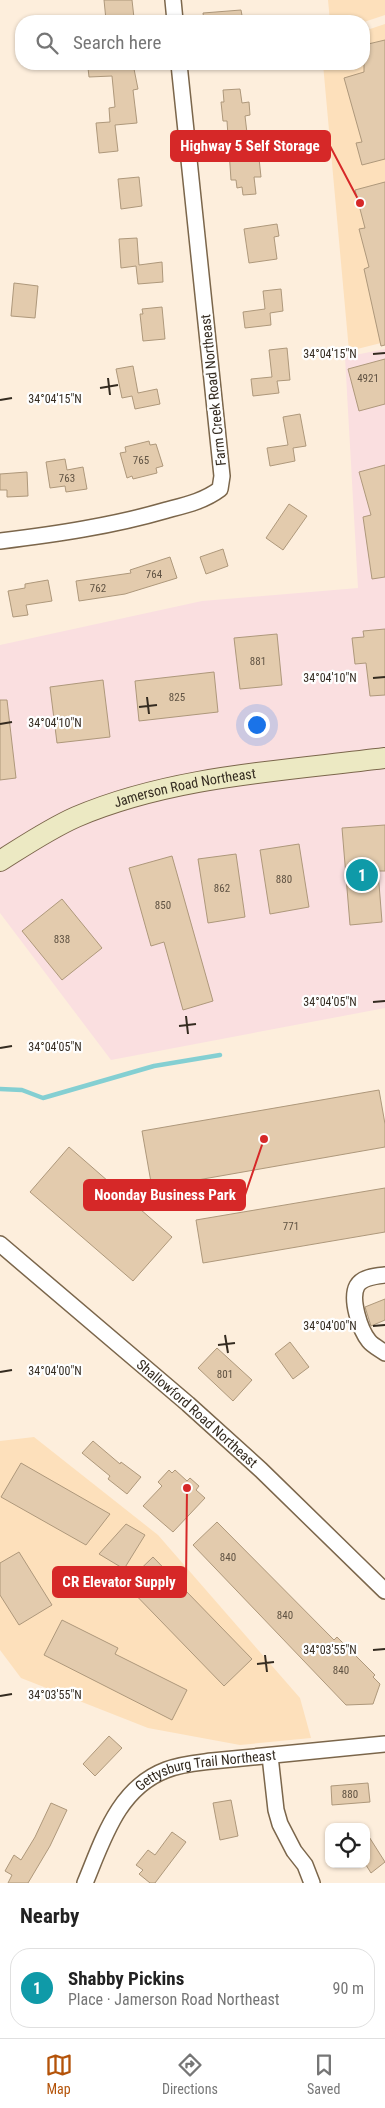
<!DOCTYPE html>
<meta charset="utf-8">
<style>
body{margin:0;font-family:"Roboto Condensed",sans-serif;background:#f2f2f2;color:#222}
.controls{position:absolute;right:15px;bottom:15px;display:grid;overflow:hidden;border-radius:10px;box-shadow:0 1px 4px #0004}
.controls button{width:45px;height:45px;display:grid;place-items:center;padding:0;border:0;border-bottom:1px solid #e0e0e0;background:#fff;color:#222;font:25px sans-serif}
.you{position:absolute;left:256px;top:724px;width:18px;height:18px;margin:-12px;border:4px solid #fff;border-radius:50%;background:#1a73e8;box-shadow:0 0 0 8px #1a73e833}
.badge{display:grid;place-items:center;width:32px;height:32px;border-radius:50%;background:#b45309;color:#fff;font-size:16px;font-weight:700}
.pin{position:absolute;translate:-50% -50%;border:2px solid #fff;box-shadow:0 1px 5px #0006}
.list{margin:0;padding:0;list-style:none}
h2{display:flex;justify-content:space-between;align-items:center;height:65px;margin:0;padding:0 20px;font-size:21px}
h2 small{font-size:16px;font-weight:400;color:#767676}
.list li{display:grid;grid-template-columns:32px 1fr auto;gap:15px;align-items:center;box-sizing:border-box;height:80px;margin:0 10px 10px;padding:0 10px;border:1px solid #e0e0e0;border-radius:20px}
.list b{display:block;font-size:19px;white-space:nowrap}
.list p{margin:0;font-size:16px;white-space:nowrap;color:#767676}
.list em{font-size:16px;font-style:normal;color:#767676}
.icon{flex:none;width:28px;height:28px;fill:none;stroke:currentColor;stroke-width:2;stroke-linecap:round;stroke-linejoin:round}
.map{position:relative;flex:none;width:385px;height:1883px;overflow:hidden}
.search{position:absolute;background:#fff;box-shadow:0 1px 4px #0004;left:15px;right:15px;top:15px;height:55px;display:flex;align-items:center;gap:12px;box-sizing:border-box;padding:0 18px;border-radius:20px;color:#767676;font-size:19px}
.sheet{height:155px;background:#fff}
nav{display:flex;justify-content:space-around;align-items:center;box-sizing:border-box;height:70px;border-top:1px solid #e0e0e0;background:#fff;font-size:14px;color:#767676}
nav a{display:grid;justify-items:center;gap:2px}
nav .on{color:#b45309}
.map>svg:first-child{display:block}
.built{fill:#fde0bb}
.industrial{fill:#fadfe0}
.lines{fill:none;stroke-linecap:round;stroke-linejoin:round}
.stream{stroke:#84cfd2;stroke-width:4.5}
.building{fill:#e3cbad;stroke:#ae987b}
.street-casing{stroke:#7b664b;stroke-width:18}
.secondary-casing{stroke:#7b664b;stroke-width:22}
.street{stroke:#fff;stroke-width:15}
.secondary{stroke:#ece9c3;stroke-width:20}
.ticks{fill:none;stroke:#342b20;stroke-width:2}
.labels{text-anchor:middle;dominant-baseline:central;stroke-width:4.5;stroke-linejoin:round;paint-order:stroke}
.number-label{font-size:11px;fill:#605343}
.street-label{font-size:14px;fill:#342b20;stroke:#fefefe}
.ticks-label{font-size:12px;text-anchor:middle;fill:#342b20;stroke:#fefefe;stroke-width:4.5;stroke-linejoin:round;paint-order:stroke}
.leader{fill:none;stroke:#d62828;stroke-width:2}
.callout-dot{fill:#d62828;stroke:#fefefe;stroke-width:2}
.callout{fill:#d62828;stroke:#d62828;stroke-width:2}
.callout-label{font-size:15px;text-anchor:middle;font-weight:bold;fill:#fff}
</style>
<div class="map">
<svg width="385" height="1883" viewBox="0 0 385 1883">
<rect width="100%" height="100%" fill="#fdeedc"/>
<g class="built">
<path d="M328,0H385V15L364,22L330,21Z"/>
<path d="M385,24V342L349,351L323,64H364V31Z"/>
<path d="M34,1437L158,1535L300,1698L311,1738L240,1745L148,1728L21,1678L0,1650V1441Z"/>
</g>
<path class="industrial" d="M385,349V1008L111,1060L0,913V645L202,601L358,588L345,357Z"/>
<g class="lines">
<path class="stream" d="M0,1089L22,1090L43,1098L154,1066L220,1055"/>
</g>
<g class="building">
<path d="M104,0H132L134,18L106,20Z"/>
<path d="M241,10L243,21H204L203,13Z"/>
<path d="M385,40V159L362,165L356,143L362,142L344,78L364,72V45Z"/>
<path d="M113,64H133L138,89L133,90L137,123L115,125L118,151L99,153L96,123L110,122L109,108L115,107L112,76L89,77L88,68L113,65Z"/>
<path d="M240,89L242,103L249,102L250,115L245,116L249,150L258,149L261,177H254L256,194L243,195L242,187L237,188L236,180H231L227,121H223L221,102H224L223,90Z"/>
<path d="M139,177L142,206L121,209L118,179Z"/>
<path d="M385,182V345L381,346L364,269L369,267L359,229L365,228L355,190Z"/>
<path d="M277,224L279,236L274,237L277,259L249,263L244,229Z"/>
<path d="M137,238L139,265L162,262L163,282L138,284L136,266L121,268L119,239Z"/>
<path d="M14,283L38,286L35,318L11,316Z"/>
<path d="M281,289L283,311L270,313L271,325L245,328L243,312L265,309L263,291Z"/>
<path d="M162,307L165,339L143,341L140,314H143L142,309Z"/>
<path d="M287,348L290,380L277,381L279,393L253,396L251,379L272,377L269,350Z"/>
<path d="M385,359V404L359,411L348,369Z"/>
<path d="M133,366L138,393L157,389L160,404L135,409L132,396L122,398L116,369Z"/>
<path d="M300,414L306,446L293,448L295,461L270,466L267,448L288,445L283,417Z"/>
<path d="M149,441L150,445L156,444L163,466L156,468L157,473L133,479L132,476L127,478L120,453L126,452L125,447Z"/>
<path d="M65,459L67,470L83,467L87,489L66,492L65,486L50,488L46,462Z"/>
<path d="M385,465V577L372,579L363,517L371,515L359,472Z"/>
<path d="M27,472L28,496L7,497V490H0V474Z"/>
<path d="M289,504L307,516L283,550L266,538Z"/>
<path d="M223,549L228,566L206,574L200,557Z"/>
<path d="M170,557L177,578L125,594L79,601L76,581L131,573L130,570Z"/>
<path d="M48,580L52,601L26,605L28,615L13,617L8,591L25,588V584Z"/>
<path d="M385,629V695L370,696L366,663L355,664L352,638L364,637L363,631Z"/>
<path d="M277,634L282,685L240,689L234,638Z"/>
<path d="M214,672L218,712L139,721L135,681Z"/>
<path d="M103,680L110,737L57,743L50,687Z"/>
<path d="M0,700H7L16,778L0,780Z"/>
<path d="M385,825V871H378L382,922L350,925L342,828Z"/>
<path d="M299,844L309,907L270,914L260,850Z"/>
<path d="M236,854L245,917L208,923L198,859Z"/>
<path d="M172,856L213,1001L183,1010L164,942L151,946L129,868Z"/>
<path d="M62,899L102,948L62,980L22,931Z"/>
<path d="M379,1090L385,1124V1147L152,1188L142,1131Z"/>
<path d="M69,1147L172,1237L133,1281L30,1192Z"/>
<path d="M385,1188V1232L203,1263L196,1220Z"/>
<path d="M385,1299V1320L371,1326L365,1307Z"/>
<path d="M290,1342L309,1367L293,1379L275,1354Z"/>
<path d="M217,1348L252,1380L233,1401L198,1368Z"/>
<path d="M93,1441L120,1464L121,1462L141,1477L127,1494L108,1479L110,1476L82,1453Z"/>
<path d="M21,1463L110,1514L86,1545L1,1497Z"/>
<path d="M169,1470L172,1473L175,1470L187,1481L190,1478L199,1486L196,1490L205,1498L173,1532L143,1506L162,1486L158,1482Z"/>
<path d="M217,1522L334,1640L337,1637L375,1675L373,1677L380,1684L373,1704L346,1705L193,1545Z"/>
<path d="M126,1524L145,1535L124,1569L99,1554Z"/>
<path d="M19,1552L52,1605L19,1625L0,1595V1563Z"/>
<path d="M153,1557L252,1659L224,1686L125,1584Z"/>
<path d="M62,1620L118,1648L115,1654L187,1690L172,1720L44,1655Z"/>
<path d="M109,1736L122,1748L95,1776L83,1764Z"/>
<path d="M368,1783L370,1802L332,1805L331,1786Z"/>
<path d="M231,1800L238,1836L220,1840L213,1803Z"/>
<path d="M51,1803L67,1810L50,1846L28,1883H8L12,1875L5,1871L14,1855L21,1860L35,1837Z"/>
<path d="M172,1832L186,1842L155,1883H150L139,1874L143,1870L136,1865L148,1850L155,1855Z"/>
<path d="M366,1832L385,1862L371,1873L366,1865Z"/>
</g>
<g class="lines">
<defs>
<g id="street">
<path d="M173,0L175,21"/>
<path d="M0,541C57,534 112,526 167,510C186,505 204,501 220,489L222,476L179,64"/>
<path id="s1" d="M0,1244L188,1404L261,1470L385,1591"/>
<path d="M385,1275C376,1276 362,1277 357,1286C350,1299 360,1330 369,1341C373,1346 380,1349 385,1353"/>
<path d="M270,1756L276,1810L280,1824L294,1851L305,1865L312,1883"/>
<path id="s2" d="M85,1883C103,1840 118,1788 166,1770C181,1764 196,1763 212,1761L385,1744"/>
</g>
<g id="secondary">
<path id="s3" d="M0,861C24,846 49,829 76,817C172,776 282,771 385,758"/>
</g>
</defs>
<use href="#street" class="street-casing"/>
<use href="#secondary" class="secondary-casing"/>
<use href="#street" class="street"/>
<use href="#secondary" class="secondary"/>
</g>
<path class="ticks" d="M373,354L385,353M108,378L110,395M100,388L118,385M0,400L12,398M373,678L385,677M147,697L149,714M139,707L157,705M0,724L12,722M373,1002L385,1001M186,1016L188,1034M179,1026L196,1024M0,1048L12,1046M373,1326L385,1325M225,1335L228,1353M218,1345L235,1343M0,1372L12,1370M373,1650L385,1649M265,1655L267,1672M257,1664L274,1662M0,1696L12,1694"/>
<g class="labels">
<g class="number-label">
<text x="368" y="378">4921</text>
<text x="141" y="460">765</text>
<text x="67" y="478">763</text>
<text x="154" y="574">764</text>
<text x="98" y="588">762</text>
<text x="258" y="661">881</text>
<text x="177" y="697">825</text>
<text x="284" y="879">880</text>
<text x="222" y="888">862</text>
<text x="163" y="905">850</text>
<text x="62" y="939">838</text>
<text x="291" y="1226">771</text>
<text x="225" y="1374">801</text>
<text x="228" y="1557">840</text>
<text x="285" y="1615">840</text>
<text x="341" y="1670">840</text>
<text x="350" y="1794">880</text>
</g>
<g class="street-label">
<text transform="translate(213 390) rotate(-96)">Farm Creek Road Northeast</text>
<text stroke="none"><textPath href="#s3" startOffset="201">Jamerson Road Northeast</textPath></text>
<text stroke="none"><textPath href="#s1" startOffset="260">Shallowford Road Northeast</textPath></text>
<text stroke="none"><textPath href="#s2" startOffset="182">Gettysburg Trail Northeast</textPath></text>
</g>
</g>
<g class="ticks-label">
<text x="330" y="358">34°04'15"N</text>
<text x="55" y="403">34°04'15"N</text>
<text x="330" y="682">34°04'10"N</text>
<text x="55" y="727">34°04'10"N</text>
<text x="330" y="1006">34°04'05"N</text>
<text x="55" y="1051">34°04'05"N</text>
<text x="330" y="1330">34°04'00"N</text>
<text x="55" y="1375">34°04'00"N</text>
<text x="330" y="1654">34°03'55"N</text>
<text x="55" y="1699">34°03'55"N</text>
</g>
<path class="leader" d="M360 203L330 146M264 1139L245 1195M187 1488L186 1582"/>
<g class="callout-dot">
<circle cx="360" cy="203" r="5"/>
<circle cx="264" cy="1139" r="5"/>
<circle cx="187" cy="1488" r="5"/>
</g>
<g class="callout">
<rect x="171" y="131" width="159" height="30" rx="5"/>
<rect x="84" y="1180" width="161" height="30" rx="5"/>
<rect x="53" y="1567" width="133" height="30" rx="5"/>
</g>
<g class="callout-label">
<text x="250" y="151">Highway 5 Self Storage</text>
<text x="165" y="1200">Noonday Business Park</text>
<text x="119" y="1587">CR Elevator Supply</text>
</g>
</svg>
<div class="controls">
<button><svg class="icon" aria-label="locate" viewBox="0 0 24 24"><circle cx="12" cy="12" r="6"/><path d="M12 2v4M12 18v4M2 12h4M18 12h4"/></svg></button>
</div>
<div class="you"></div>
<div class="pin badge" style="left:362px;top:875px;background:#0f9aa8">1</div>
<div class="search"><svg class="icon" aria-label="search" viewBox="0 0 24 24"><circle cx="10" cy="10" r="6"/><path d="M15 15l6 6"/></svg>Search here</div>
</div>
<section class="sheet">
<h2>Nearby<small></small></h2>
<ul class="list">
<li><span class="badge" style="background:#0f9aa8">1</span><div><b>Shabby Pickins</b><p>Place · Jamerson Road Northeast</p></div><em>90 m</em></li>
</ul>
</section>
<nav>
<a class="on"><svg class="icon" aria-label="map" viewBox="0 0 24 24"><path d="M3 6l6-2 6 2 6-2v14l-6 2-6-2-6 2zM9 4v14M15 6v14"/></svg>Map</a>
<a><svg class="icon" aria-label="directions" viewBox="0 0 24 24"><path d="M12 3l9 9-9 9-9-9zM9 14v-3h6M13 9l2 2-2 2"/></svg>Directions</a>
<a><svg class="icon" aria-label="saved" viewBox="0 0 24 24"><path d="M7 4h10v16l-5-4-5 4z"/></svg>Saved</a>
</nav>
